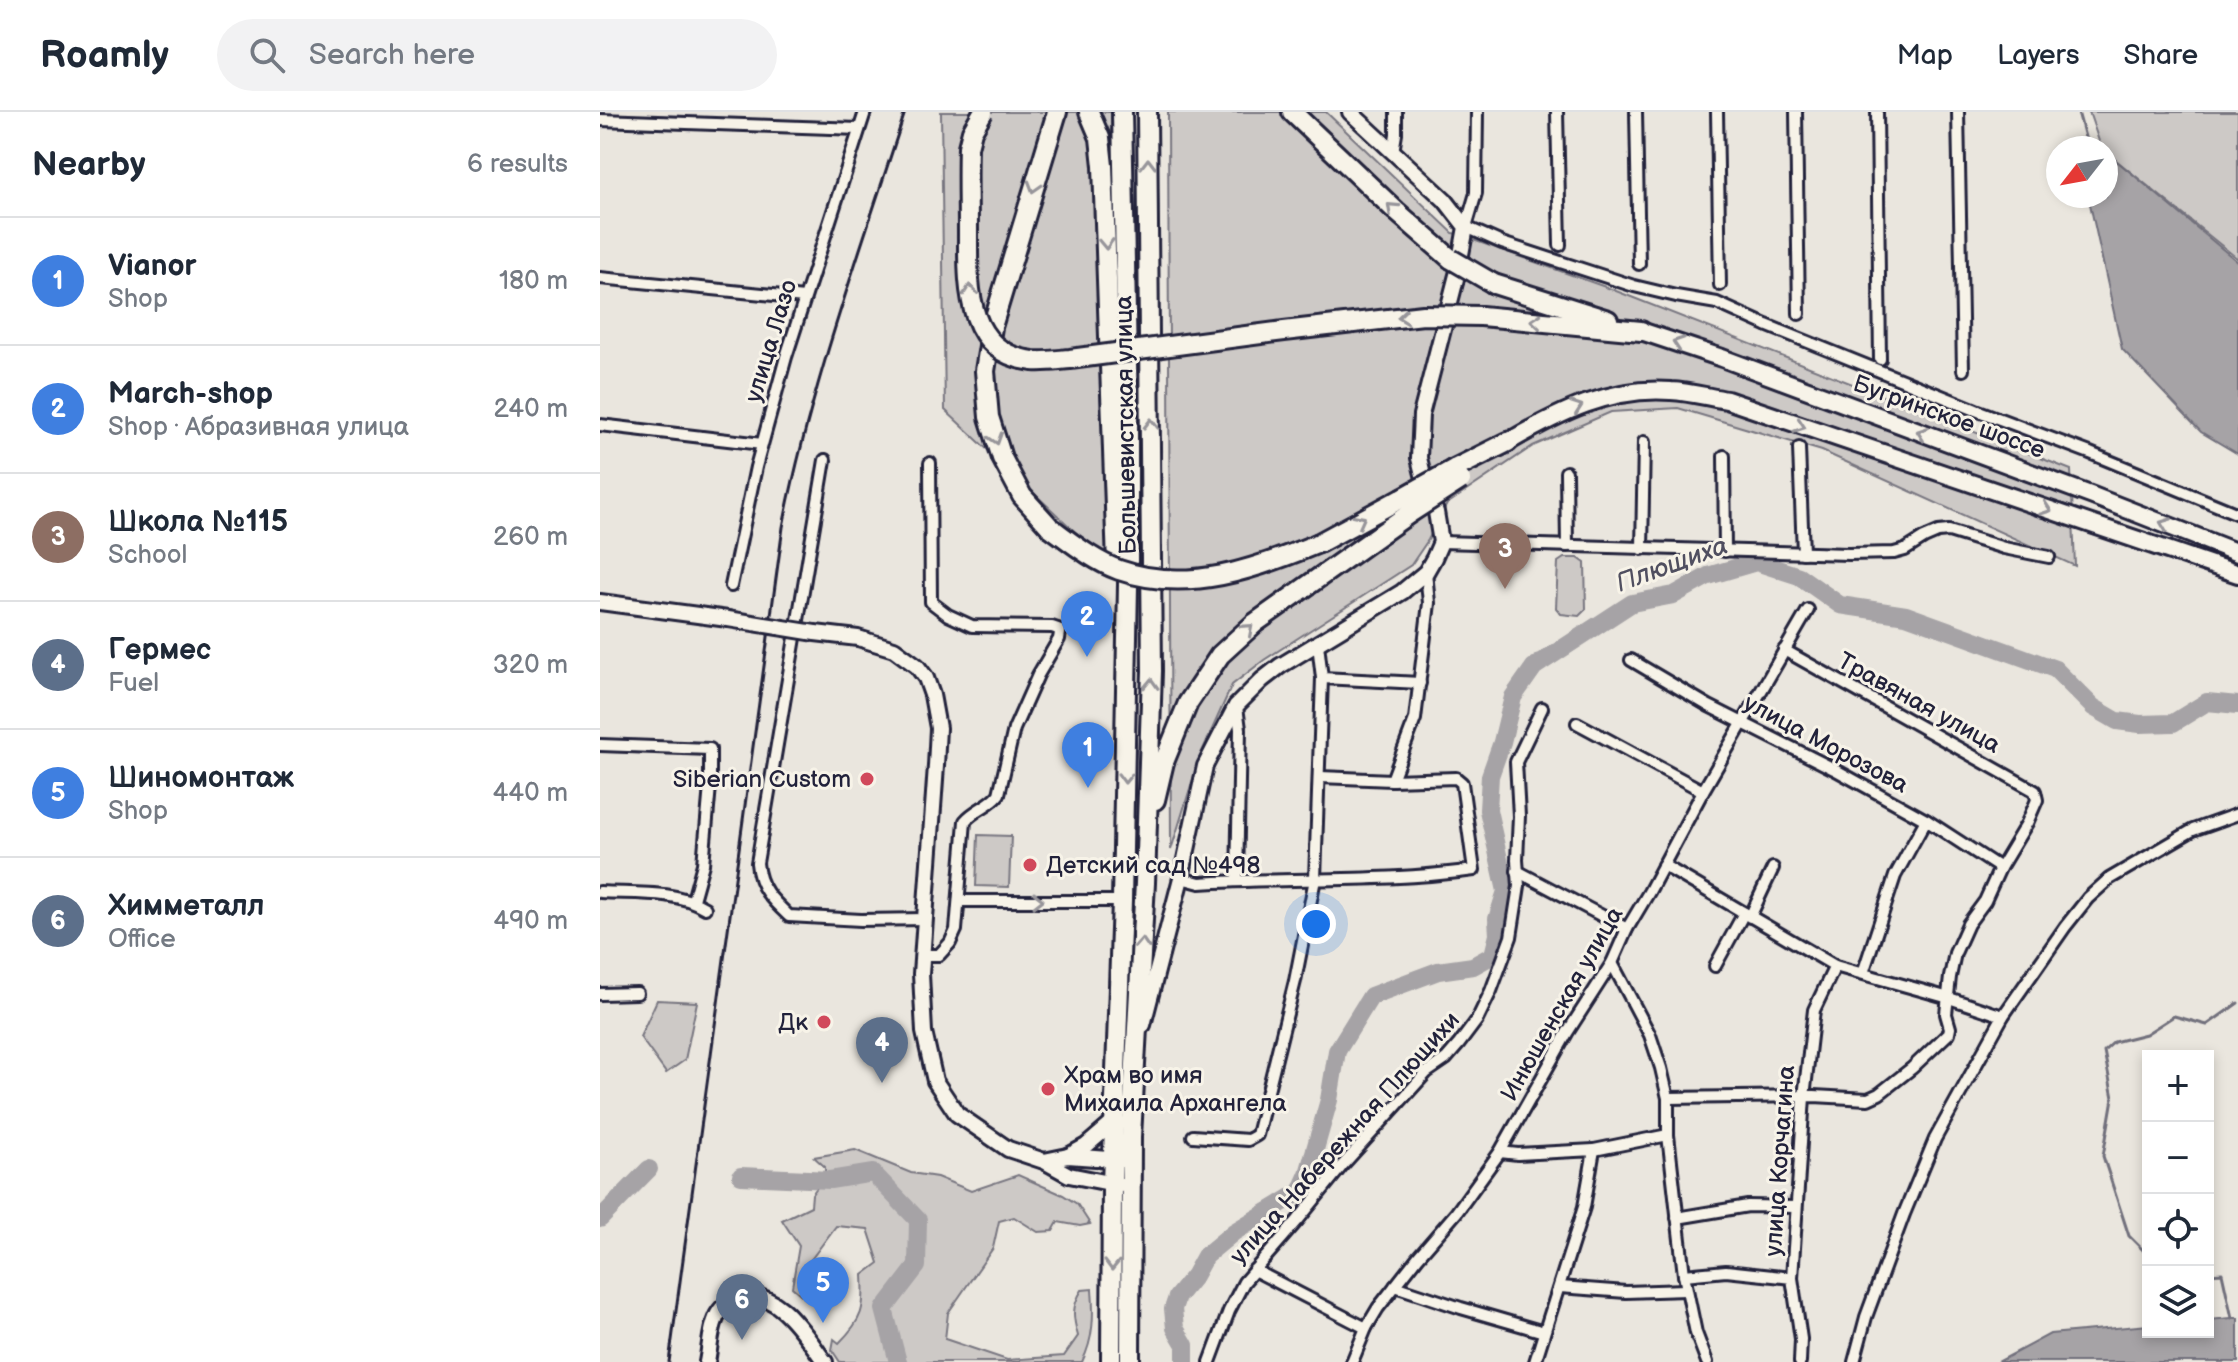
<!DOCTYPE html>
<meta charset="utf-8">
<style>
body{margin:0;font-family:"Balsamiq Sans",sans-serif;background:#f2f2f3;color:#1f2937}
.controls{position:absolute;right:24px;bottom:24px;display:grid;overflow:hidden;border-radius:0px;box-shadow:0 4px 12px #0003}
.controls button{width:72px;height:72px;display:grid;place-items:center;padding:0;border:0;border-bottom:2px solid #e0e1e3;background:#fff;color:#1f2937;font:40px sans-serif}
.compass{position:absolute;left:1446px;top:24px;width:72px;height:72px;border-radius:50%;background:#fff;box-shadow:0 4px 12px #0003;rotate:239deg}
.you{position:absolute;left:716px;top:812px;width:28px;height:28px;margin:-20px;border:6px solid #fff;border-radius:50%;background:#1a73e8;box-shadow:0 0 0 12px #1a73e833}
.badge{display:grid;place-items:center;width:52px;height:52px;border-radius:50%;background:#d1495b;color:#fff;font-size:26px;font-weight:700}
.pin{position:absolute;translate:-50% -66px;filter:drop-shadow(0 2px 4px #0008)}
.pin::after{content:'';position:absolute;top:42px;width:28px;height:24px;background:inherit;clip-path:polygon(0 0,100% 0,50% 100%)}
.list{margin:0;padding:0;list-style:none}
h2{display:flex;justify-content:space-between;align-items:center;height:104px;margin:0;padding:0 32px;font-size:34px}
h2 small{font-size:26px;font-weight:400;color:#747a83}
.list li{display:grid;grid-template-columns:52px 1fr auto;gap:24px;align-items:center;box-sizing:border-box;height:128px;padding:0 32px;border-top:2px solid #e0e1e3}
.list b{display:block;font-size:30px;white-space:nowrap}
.list p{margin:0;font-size:26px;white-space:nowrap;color:#747a83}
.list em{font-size:26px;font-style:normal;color:#747a83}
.icon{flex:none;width:44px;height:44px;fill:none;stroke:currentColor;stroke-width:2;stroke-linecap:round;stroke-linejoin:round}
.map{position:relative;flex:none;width:1638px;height:1250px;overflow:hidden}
header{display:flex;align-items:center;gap:48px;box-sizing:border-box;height:112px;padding:0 40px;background:#fff;border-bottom:2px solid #e0e1e3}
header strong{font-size:38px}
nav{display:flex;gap:44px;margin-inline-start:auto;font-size:28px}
.search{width:560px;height:72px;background:#f2f2f3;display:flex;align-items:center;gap:20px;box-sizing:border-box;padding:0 28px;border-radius:44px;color:#747a83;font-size:30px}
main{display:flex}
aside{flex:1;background:#fff}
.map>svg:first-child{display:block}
.green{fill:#cdc9c6;stroke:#787680;stroke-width:2}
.water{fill:#a6a3a6;stroke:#716f7b;stroke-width:2}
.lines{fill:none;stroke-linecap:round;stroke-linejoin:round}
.stream{stroke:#716f7b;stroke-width:3}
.river{stroke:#a6a3a6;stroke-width:18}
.street-casing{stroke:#22223b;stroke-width:16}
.secondary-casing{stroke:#22223b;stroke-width:20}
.primary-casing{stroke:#22223b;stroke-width:22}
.highway-casing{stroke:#22223b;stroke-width:24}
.street{stroke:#f7f3e8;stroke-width:10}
.secondary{stroke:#f7f3e8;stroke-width:14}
.primary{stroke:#f7f3e8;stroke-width:16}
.highway{stroke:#f7f3e8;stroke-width:18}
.rail{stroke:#22223b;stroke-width:3}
.secondary-bridge-casing{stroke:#22223b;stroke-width:20;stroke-linecap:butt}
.highway-bridge-casing{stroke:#22223b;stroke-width:24;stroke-linecap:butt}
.secondary-bridge{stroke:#f7f3e8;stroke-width:14}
.highway-bridge{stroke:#f7f3e8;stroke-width:18}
.oneway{stroke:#97959a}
.poi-dot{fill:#d1495b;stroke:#f7f3e8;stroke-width:3}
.labels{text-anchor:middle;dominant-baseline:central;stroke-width:6;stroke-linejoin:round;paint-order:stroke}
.street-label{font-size:24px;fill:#22223b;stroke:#f7f3e8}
.poi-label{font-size:24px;fill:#22223b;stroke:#f7f3e8;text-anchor:end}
.water-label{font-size:26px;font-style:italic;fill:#504f60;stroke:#f7f3e8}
</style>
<header>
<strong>Roamly</strong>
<div class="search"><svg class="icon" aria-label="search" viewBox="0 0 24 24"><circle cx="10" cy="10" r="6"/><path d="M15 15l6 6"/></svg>Search here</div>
<nav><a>Map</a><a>Layers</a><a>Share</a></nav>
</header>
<main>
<aside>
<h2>Nearby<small>6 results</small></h2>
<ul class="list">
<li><span class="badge" style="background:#3f7fe0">1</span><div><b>Vianor</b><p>Shop</p></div><em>180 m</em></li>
<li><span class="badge" style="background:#3f7fe0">2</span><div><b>March-shop</b><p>Shop · Абразивная улица</p></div><em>240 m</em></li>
<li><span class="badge" style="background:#8d6e63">3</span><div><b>Школа №115</b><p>School</p></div><em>260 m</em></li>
<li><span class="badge" style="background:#5c6f8a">4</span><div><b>Гермес</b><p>Fuel</p></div><em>320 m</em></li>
<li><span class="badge" style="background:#3f7fe0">5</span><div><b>Шиномонтаж</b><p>Shop</p></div><em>440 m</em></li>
<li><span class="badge" style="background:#5c6f8a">6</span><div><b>Химметалл</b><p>Office</p></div><em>490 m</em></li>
</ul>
</aside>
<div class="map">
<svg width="1638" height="1250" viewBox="0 0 1638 1250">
<rect width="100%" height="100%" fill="#eae6de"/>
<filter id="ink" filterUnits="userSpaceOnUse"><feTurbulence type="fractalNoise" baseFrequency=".0125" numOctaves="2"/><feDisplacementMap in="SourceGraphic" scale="16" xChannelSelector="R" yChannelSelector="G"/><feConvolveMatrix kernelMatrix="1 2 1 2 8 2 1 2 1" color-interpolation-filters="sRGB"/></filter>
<g filter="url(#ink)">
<g class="green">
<path d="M341,0H511L515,457L345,298Z"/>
<path d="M568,0H726L853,121L1011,177L1471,358L1475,454L1222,339L1078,296L1011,300L933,334L847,392L828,428L811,453L664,548L632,573L600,644L571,738Z"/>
<path d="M1489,0H1638V147L1506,40V36L1501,35Z"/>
<path d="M964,446H978L985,451L986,497L979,504L961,502L956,496L958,450Z"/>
<path d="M378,723L411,724L409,775L376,774Z"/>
<path d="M57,888L97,890L85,948L66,961L40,925Z"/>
<path d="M255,1038L311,1061L337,1065L371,1079L418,1063L463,1083L477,1092L490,1112L480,1114L458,1110L453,1119L438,1120L414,1105L399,1109L393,1136L348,1201L345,1227L407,1248L464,1244L478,1224C473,1206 471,1195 482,1178L492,1177C494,1203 494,1226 482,1250H240L232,1238L234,1227L239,1231C263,1207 265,1197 263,1163L279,1151L268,1117L236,1114L204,1157L217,1170L206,1187L192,1175L199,1134L182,1108L211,1094L212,1082L225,1065V1055L214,1045Z"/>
</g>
<g class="water">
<path d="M1506,40L1638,150V342L1601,320L1522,237L1490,92L1491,84H1506Z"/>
<path d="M1632,1206H1638V1250H1398L1450,1222L1548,1213V1220H1608V1208Z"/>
</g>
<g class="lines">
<g class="stream">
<path d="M1478,0L1488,36"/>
<path d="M1548,1143L1529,1124L1503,1044L1513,986L1504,939L1514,930L1546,922L1574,904L1607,913L1638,891"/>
<path d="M1608,1162L1622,1161L1632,1206"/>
</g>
<g class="river">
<path d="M141,1064L230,1068L273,1061L318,1108L317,1154L284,1197L298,1250"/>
<path d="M0,1107L49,1057"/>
<path d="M585,1250V1233L575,1216L573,1197L577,1185L594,1164L605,1144L634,1120L700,1080L708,1062L729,988L737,939L771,884L838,859L873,854L893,843L898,823L897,807L906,779L888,698L890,664L902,630L913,585L934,555L1032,491L1074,483L1108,464L1156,450L1199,464L1240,493L1306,503L1455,557L1493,595L1517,609L1540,612L1573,611L1607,590L1638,593"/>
</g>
<defs>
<g id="street">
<path d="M877,0L876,81L866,115L902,131L1034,174L1076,184L1117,191L1166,213L1376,298L1490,341L1638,402"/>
<path d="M957,0L960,133"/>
<path d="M1036,0L1039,152"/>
<path d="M1117,0L1120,173"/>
<path d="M1196,0L1199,202"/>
<path d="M1277,0L1280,247"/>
<path d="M1358,0L1363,258"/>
<path d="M0,8L259,17"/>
<path d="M793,40L796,22V0"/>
<path d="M0,166L204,186"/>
<path d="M0,313L162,332"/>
<path d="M1199,336L1203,441"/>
<path d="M1124,344L1125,439"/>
<path d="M225,348L157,751C159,776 172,788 189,804L261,808L325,807"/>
<path d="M966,360L967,434"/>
<path d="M841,430L1249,442L1294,441L1305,438L1324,426L1338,420L1349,419L1404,436L1449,445"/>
<path d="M1042,437L1044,330"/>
<path d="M131,474L156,355L186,245L265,0"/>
<path d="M1031,548L1109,594L1234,657L1326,708L1400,756"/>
<path d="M722,566L820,571"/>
<path d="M637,595L640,617L637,769"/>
<path d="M977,611L1103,679"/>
<path d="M0,633L110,637V674L103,752L93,788"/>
<path d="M792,668L815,607L829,491L826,460"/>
<path d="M1063,753L1235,854L1349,886L1403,904"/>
<path d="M917,759L1027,817"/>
<path d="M581,766L600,771C691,765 783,771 874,758L862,671L856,666L792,668L720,665"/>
<path d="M0,780C34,782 76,778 105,796"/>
<path d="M360,789H522"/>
<path d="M1150,805L1173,756"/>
<path d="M322,843H339L350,831L356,818L365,709C375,697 390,694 399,682L414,617L438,563L459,527L460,521L458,517L452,515L372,514L348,503L331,490L330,351"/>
<path d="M1012,851L1050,923L1061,956L1068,986V1023L1084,1163L1096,1221L1107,1250"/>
<path d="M1115,854L1144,801"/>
<path d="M1263,861L1295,764L1326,708"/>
<path d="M0,882L37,881"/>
<path d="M1068,986L1214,984L1268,987L1279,982L1312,956L1349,921L1350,916L1346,902L1350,865L1355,841L1368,812L1385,789L1400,756L1427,711L1437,688L1435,679L1184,538"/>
<path d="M593,1024L648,1028L657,1023L695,869L715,767L722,566L718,532"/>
<path d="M994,1038L1068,1023"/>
<path d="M900,1040L918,1042L994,1038L984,1095L935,1250"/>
<path d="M1077,1106L1148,1094L1196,1095"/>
<path d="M654,1158L766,1216"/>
<path d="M1084,1163L1126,1159L1192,1166"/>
<path d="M795,1174L861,1196L944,1220"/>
<path d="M960,1175L1026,1180L1086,1178"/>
<path d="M610,1250L629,1199L644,1170L698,1108L741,1055L827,960L846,947L859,932L877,908L891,879L911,825L919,774L917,748L919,704L916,650L942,596"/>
<path d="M752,1250L766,1216L778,1196L818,1145L856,1101L900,1040L967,921L1012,851L1027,817L1049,780L1103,679L1208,498"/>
<path d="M1200,1250L1201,1227L1192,1166L1204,985L1214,898L1235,854"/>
<path d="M1254,1250L1266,1205L1304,1102L1335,1027L1403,904L1465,815L1488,786L1509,767L1593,718L1638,702"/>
</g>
<g id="secondary">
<path d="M0,490L128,507"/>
<path d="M215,521L258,526L294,537L317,554L326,566L332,583L338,616L336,654L321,862L324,920L335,969L357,1002L408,1037L444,1049L469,1063L520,1073"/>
<path d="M543,913L581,766L605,654L636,594L662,568L680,554L802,480L826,460L834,446L841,430L836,400L826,375L819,346L821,303L858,159L866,115L845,88L750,0"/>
<path d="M468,1044L486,1034L515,1009"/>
<path d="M444,1049L468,1044L523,1048"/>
<path d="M107,1250C110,1236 110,1219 116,1206C120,1196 129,1189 139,1186C177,1173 206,1225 225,1250"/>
</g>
<g id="primary">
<path d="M1041,219L1122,246L1493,384L1638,441"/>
<path d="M908,330C958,301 1011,274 1071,279C1090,280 1108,285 1127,288L1638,462"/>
</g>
<g id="highway">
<path d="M489,0L500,26L503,54L517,452"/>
<path d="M692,0L796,99L851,147"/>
<path d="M894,172L1008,208"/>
<path d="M881,204L1041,219"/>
<path d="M854,357L908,330"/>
<path d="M450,415L422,384L402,346L389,305L385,259L392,215L457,0"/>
<path d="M719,431L802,386"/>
<path d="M555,688L564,650L588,591L620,543L655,511L810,401"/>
<path d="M511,1250L512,1072L522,789L528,473V303L522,0"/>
<path d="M530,1250L531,1025L545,771L552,559L547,0"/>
</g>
</defs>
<use href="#street" class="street-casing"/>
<use href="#secondary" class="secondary-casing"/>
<use href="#primary" class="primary-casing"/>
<use href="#highway" class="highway-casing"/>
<use href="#street" class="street"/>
<use href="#secondary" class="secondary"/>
<use href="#primary" class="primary"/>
<use href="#highway" class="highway"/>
<path class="rail" d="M69,1250L183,415C211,273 261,137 305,0"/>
<defs>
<path id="secondary-bridge" d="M128,507L215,521"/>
<g id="highway-bridge">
<path d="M383,0L372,19L368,35C367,64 368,92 368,121C368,173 365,241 433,249C445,250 458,248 470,247L684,219L823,203L881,204"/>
<path d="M851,147L894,172"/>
<path d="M802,386L854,357"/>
<path d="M810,401L861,368"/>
<path d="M450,415C472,431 494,449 519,458C588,482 656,457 719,431"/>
</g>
</defs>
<use href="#secondary-bridge" class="secondary-bridge-casing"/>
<use href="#highway-bridge" class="highway-bridge-casing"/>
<use href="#secondary-bridge" class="secondary-bridge"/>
<use href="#highway-bridge" class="highway-bridge"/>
</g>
<defs><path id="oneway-chevron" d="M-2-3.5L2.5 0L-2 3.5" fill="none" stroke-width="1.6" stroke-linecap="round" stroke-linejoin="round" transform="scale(2)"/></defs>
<g class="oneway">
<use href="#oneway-chevron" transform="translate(548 52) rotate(-90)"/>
<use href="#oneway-chevron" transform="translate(434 75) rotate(107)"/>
<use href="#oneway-chevron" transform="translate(792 96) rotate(-137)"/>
<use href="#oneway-chevron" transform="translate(506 132) rotate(88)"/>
<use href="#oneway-chevron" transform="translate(370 178) rotate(-96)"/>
<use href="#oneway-chevron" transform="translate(803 205) rotate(174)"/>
<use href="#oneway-chevron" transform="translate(936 209) rotate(-175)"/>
<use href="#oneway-chevron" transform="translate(1078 231) rotate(-161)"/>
<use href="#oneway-chevron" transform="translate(977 295) rotate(-20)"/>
<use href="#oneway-chevron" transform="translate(551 312) rotate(-90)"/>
<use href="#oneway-chevron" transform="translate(1200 314) rotate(19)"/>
<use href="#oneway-chevron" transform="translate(1322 321) rotate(-160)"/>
<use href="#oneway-chevron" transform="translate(396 327) rotate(72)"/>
<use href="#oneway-chevron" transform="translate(1446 397) rotate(19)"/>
<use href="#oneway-chevron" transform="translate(760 408) rotate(-28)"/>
<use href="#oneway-chevron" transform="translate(1565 412) rotate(-159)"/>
<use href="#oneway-chevron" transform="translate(648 517) rotate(-41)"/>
<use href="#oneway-chevron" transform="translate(551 572) rotate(-88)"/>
<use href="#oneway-chevron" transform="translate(525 666) rotate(91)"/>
<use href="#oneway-chevron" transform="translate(438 788) rotate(-1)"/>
<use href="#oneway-chevron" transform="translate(542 831) rotate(-87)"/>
<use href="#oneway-chevron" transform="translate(512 1153) rotate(91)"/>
</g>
</g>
<g class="poi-dot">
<circle cx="267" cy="667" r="8"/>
<circle cx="430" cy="753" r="8"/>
<circle cx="224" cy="910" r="8"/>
<circle cx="448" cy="977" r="8"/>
</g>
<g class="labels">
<g class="street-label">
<text transform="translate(171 229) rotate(-73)">улица Лазо</text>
<text transform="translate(1349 305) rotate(20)">Бугринское шоссе</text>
<text transform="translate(526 313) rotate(-91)">Большевистская улица</text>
<text transform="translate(1319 591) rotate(29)">Травяная улица</text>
<text transform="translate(1226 632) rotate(28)">улица Морозова</text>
<text transform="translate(962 892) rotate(-60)">Инюшенская улица</text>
<text transform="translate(745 1026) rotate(-48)">улица Набережная Плющихи</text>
<text transform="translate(1180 1049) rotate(-86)">улица Корчагина</text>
</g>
<g class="poi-label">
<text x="251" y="667">Siberian Custom</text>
<text x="446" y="753" text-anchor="start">Детский сад №498</text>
<text x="208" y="910">Дк</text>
<text x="464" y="963" text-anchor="start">Храм во имя<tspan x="464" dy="28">Михаила Архангела</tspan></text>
</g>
<g class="water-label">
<text transform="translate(1072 453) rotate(-20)">Плющиха</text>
</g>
</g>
</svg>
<div class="controls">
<button>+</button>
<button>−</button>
<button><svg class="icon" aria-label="locate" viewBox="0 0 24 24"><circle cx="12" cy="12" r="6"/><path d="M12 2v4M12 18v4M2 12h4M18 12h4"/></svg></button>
<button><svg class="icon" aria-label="layers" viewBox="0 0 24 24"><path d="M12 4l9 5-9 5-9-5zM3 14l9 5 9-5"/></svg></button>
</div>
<svg class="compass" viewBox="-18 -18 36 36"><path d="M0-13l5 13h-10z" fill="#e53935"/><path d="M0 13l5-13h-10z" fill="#747a83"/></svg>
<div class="you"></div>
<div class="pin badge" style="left:488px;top:676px;background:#3f7fe0">1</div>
<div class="pin badge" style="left:487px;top:545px;background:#3f7fe0">2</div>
<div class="pin badge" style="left:905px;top:477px;background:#8d6e63">3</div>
<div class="pin badge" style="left:282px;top:971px;background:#5c6f8a">4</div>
<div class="pin badge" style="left:223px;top:1211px;background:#3f7fe0">5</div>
<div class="pin badge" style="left:142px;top:1228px;background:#5c6f8a">6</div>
</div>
</main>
